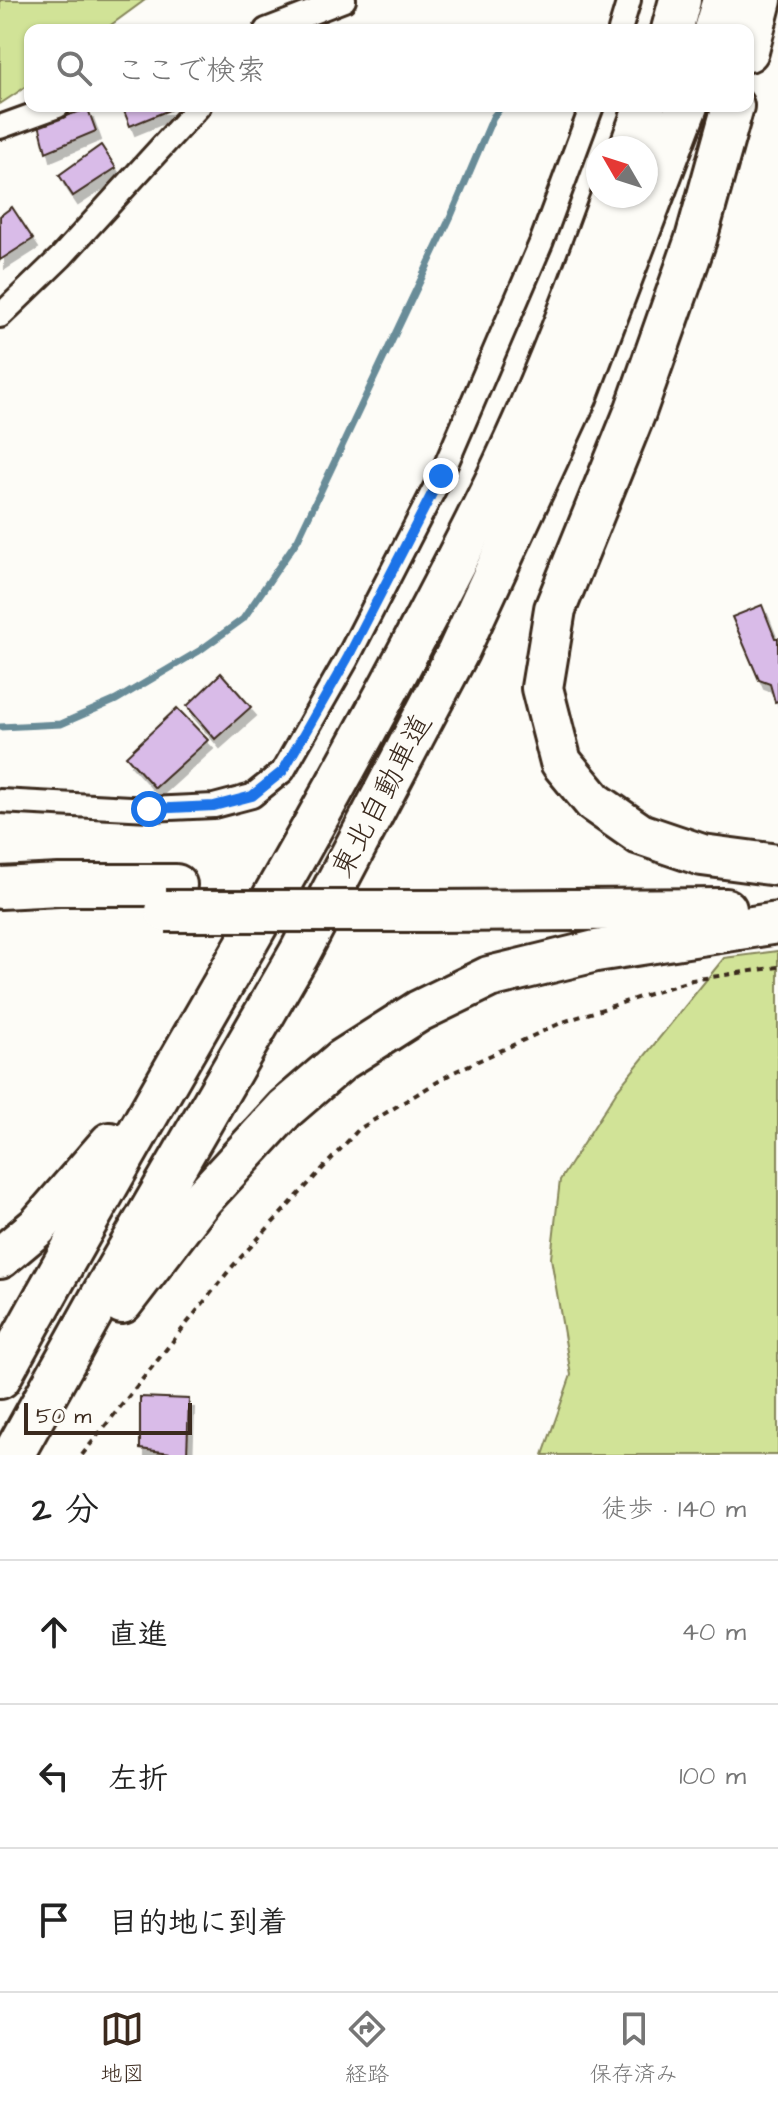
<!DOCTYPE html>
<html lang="ja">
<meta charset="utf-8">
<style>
body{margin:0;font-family:"Architects Daughter","Klee One",sans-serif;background:#f6f6f6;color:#222}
.compass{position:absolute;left:586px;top:136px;width:72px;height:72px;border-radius:50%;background:#fff;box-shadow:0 2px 6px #0004;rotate:309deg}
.scale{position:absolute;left:24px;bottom:20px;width:168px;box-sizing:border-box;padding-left:8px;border:4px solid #3b2a1e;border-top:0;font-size:22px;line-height:28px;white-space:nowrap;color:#3b2a1e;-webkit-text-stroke:6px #fdfcf7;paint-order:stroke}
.stop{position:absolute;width:24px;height:24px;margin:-18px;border:6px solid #1a73e8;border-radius:50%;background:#fff}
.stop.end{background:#1a73e8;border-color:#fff;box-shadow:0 2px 8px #0008}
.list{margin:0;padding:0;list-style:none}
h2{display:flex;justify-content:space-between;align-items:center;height:104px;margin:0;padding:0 32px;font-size:34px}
h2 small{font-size:26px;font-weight:400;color:#767676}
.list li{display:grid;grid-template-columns:52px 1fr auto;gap:24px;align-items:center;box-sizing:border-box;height:144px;padding:0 32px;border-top:2px solid #e0e0e0}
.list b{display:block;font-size:30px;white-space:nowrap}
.list em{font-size:26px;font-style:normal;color:#767676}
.icon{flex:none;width:44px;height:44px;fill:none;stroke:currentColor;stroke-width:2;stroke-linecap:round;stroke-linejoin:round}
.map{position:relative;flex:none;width:778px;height:1455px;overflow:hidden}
.search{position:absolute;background:#fff;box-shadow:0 2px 6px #0004;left:24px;right:24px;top:24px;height:88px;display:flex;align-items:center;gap:20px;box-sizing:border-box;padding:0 28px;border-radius:16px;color:#767676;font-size:30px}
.sheet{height:536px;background:#fff}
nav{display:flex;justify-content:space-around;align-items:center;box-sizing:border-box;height:112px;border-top:2px solid #e0e0e0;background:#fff;font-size:22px;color:#767676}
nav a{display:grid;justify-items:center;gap:4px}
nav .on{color:#3b2a1e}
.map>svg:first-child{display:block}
.green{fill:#d1e397;stroke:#86865a;stroke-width:2}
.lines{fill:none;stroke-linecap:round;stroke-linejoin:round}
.stream{stroke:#698c98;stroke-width:7}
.building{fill:#d9bbe8;stroke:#3b2a1e;stroke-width:2;filter:url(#shadow)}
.street-casing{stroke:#3b2a1e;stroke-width:28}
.highway-casing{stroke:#3b2a1e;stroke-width:46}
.path{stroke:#3b2a1e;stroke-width:4;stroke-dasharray:6 6;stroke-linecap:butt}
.street{stroke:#fdfcf7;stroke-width:22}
.highway{stroke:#fdfcf7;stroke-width:40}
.highway-bridge-casing{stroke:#3b2a1e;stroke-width:46;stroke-linecap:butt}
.highway-bridge{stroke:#fdfcf7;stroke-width:40}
.route{stroke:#1a73e8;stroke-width:10}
.labels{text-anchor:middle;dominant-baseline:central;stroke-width:8;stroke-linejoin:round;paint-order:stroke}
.street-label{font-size:30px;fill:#3b2a1e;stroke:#fdfcf7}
</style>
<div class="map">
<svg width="778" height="1455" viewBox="0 0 778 1455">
<defs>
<filter id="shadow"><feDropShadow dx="5" dy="9" stdDeviation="0" flood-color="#0004"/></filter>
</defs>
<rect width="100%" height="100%" fill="#fdfcf7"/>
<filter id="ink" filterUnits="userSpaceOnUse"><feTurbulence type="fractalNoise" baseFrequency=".0125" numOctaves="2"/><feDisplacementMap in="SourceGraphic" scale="16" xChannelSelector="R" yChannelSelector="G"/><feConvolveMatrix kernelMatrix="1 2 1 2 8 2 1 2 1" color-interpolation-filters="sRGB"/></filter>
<g filter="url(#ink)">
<g class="green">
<path d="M0,0H145L104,30H30V84L0,104Z"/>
<path d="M778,951V1455H543L571,1375L551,1258L560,1180L618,1089L724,958Z"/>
</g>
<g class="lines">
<path class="stream" d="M0,727L61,724L116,700L199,651L243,619L298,539L451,216L493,117L502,106"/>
</g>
<g class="building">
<path d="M122,106H179L130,126Z"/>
<path d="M88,109L96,131L46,152L39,124Z"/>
<path d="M101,145L116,168L73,196L59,175Z"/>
<path d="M12,207L33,239L0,260V216Z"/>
<path d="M762,605L775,638H778V701L775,702L770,684L759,680L732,617Z"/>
<path d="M221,673L251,707L215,739L187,706Z"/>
<path d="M177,708L208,740L155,788L126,756Z"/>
<path d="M140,1397L189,1399L187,1455L140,1449Z"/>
</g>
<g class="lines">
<defs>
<g id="street">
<path d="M266,30L344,0"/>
<path d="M620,30L629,0"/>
<path d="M0,127L58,106"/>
<path d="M0,316L61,257L199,106"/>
<path d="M0,801L149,809L214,806L252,796L283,771L347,659L441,476L541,243L592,106"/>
</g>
<g id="highway">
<path d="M672,30L680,0"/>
<path d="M714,30L723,0"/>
<path d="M748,51L761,0"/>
<path d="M733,106L696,239L635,412L555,609L542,688L561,762L594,802L640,834L702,855L778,865"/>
<path d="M630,148L645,106"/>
<path d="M0,888L59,885H176"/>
<path d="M429,911L726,909"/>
<path d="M0,1258L37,1227L110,1143"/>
<path d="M122,1303L202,1199L285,1109L342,1060L419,1011L489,977L596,951L778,923"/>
<path d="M0,1378C133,1133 280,895 410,648C443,585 477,522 507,457C547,372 580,284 612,196"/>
<path d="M13,1455L107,1286L299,954L458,652L577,395L687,106"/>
</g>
</defs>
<use href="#street" class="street-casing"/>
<use href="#highway" class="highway-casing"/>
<path class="path" d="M82,1455L231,1268L359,1129L454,1072L563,1022L692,980L778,967"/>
<use href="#street" class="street"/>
<use href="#highway" class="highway"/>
<defs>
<path id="highway-bridge" d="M166,911H429"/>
</defs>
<use href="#highway-bridge" class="highway-bridge-casing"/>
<use href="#highway-bridge" class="highway-bridge"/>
</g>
</g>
<g class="lines" filter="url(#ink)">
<path class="route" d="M149,809L214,806L252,796L283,771L347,659L441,476"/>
</g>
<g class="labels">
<g class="street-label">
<text transform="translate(382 796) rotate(-62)">東北自動車道</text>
</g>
</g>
</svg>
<svg class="compass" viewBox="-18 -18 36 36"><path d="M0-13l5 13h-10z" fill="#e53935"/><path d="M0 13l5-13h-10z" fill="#767676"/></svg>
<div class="scale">50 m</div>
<div class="stop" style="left:149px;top:809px"></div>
<div class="stop end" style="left:441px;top:476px"></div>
<div class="search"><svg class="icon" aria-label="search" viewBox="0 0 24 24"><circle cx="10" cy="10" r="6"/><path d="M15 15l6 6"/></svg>ここで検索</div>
</div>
<section class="sheet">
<h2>2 分<small>徒歩 · 140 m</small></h2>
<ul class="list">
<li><svg class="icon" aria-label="ahead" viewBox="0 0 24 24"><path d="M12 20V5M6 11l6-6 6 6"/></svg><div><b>直進</b></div><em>40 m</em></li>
<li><svg class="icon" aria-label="left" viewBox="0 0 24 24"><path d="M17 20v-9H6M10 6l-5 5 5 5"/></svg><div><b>左折</b></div><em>100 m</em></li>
<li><svg class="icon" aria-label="arrive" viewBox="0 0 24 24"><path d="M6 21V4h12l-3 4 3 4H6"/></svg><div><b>目的地に到着</b></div></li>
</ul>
</section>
<nav>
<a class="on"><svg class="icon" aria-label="map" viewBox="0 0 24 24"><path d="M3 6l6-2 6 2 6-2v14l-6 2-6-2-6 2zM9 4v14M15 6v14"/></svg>地図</a>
<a><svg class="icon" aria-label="directions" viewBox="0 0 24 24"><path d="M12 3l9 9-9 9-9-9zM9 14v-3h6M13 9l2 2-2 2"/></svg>経路</a>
<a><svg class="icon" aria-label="saved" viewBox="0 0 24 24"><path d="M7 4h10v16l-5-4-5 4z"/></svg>保存済み</a>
</nav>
